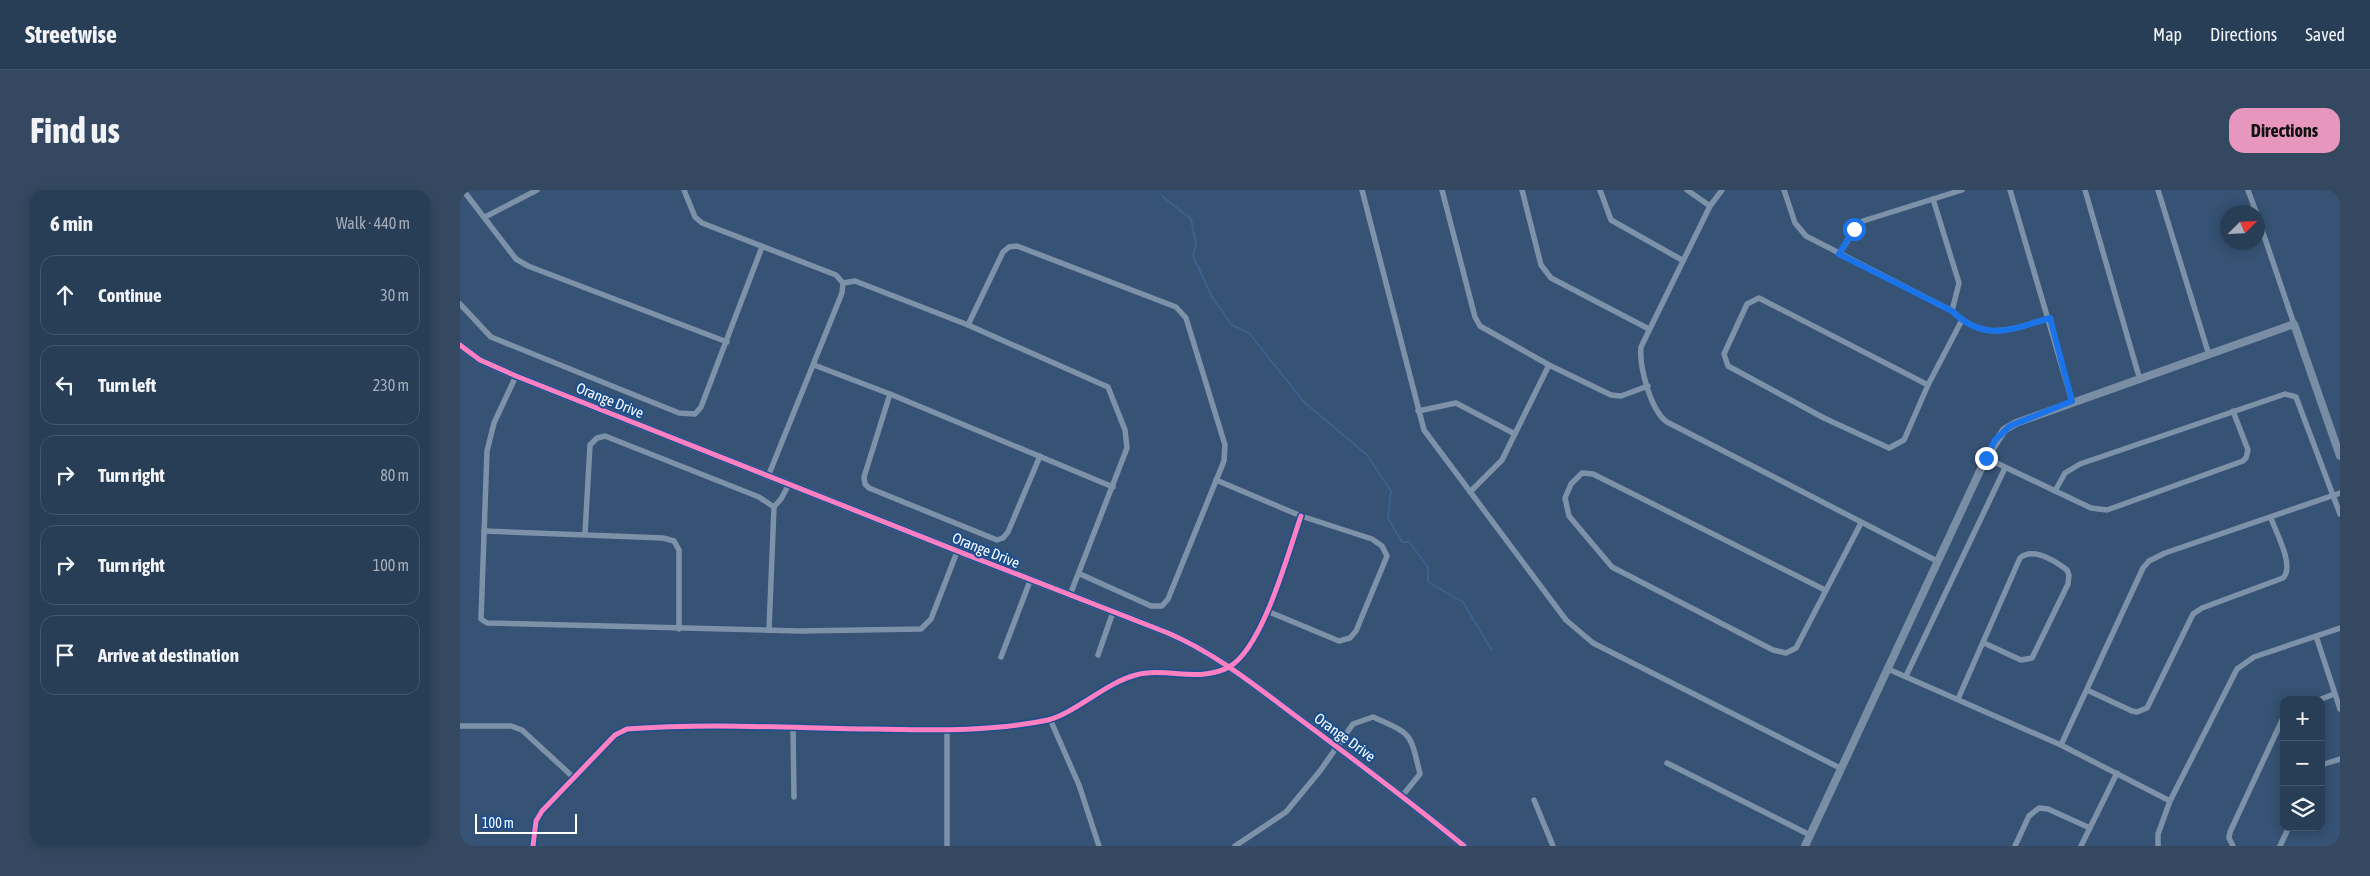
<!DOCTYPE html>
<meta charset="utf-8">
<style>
body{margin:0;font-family:"Asap Condensed",sans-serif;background:#344961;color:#f1f3f6}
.controls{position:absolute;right:15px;bottom:15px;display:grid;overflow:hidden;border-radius:10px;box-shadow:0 2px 12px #0003}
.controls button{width:45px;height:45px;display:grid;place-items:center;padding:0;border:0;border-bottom:1px solid #44576d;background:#283e57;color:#f1f3f6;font:25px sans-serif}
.compass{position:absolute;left:1760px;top:15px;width:45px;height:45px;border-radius:50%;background:#283e57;box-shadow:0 2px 12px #0003;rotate:66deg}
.scale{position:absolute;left:15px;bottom:12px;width:102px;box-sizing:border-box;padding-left:5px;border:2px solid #fff;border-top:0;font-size:14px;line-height:18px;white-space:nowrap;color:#fff;-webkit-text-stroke:4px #1b4f8f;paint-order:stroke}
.stop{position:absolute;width:15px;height:15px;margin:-11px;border:4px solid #1a73e8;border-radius:50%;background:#fff}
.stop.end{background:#1a73e8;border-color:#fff;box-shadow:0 1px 5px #0008}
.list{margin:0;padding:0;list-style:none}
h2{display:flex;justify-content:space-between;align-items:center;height:65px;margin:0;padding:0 20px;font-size:21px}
h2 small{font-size:16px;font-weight:400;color:#a5aeba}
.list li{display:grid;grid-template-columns:32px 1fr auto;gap:15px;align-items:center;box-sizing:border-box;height:80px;margin:0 10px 10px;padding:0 10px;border:1px solid #44576d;border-radius:15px}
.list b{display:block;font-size:19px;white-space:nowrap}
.list em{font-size:16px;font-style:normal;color:#a5aeba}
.icon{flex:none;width:28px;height:28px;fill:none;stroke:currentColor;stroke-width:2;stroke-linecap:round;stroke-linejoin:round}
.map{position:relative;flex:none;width:1880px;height:656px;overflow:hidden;border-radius:15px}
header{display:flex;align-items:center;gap:30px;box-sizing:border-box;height:70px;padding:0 25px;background:#283e57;border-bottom:1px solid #44576d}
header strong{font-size:24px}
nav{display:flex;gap:28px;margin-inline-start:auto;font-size:18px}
.intro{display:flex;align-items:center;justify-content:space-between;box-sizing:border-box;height:120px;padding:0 30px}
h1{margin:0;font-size:35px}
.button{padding:12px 22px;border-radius:15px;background:#e797bd;color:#111;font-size:18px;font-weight:700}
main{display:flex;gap:30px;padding:0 30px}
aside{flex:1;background:#283e57;border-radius:15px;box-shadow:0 2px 12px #0003}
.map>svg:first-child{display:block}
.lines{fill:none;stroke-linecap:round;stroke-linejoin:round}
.stream{stroke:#3b618d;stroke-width:2}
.street{stroke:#7d92a8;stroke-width:5.5}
.secondary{stroke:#798da4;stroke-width:8}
.cycleway-casing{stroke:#1b4f8f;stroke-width:8}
.cycleway{stroke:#ff80c0;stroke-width:5}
.route{stroke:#1a73e8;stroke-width:6}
.labels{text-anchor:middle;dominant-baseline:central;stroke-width:4;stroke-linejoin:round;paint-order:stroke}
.street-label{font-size:15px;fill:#fff;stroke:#1b4f8f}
</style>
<header>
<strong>Streetwise</strong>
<nav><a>Map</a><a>Directions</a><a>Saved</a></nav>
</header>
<div class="intro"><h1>Find us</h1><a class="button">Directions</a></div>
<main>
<aside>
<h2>6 min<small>Walk · 440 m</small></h2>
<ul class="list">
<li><svg class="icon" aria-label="ahead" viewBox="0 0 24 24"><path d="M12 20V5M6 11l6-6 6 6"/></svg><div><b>Continue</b></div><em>30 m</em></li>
<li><svg class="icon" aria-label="left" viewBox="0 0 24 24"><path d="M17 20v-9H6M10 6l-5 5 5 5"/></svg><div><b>Turn left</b></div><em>230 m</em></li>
<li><svg class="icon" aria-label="right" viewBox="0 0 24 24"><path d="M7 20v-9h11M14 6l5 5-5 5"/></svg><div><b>Turn right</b></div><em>80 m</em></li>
<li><svg class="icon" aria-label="right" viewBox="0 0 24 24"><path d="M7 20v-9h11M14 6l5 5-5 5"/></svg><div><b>Turn right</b></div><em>100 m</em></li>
<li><svg class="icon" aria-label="arrive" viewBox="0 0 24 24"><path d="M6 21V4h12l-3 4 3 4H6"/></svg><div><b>Arrive at destination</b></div></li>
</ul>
</aside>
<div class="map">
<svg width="1880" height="656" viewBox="0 0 1880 656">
<rect width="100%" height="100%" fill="#365274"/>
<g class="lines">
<path class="stream" d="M702,6L731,29L736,54L733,66L752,107L772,135L789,143L844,212L907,265L931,301L928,328L942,352H949L968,377V392L1003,412L1031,459"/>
<g class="street">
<path d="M3,0L56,69L68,76L267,152"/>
<path d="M224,0L235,27L242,33L376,85L383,93L382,103L309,284"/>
<path d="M902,0L964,240L1106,430L1133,453L1380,578"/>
<path d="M982,0L1015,127L1020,136L1089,175L1151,205L1161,206L1188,196"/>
<path d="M1062,0L1081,75L1091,88L1189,139"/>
<path d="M1140,0L1151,30L1222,70"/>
<path d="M1227,0L1250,16"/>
<path d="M1262,0L1250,16L1181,157C1179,177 1191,221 1207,232L1477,371"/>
<path d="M1324,0L1335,33L1346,46L1492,121C1525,153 1551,139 1590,128"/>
<path d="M1550,0L1612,211"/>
<path d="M1625,0L1680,190"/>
<path d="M1698,0L1749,165"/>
<path d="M1788,0L1796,22"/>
<path d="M1473,9L1499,93L1492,121"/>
<path d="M25,27L77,0"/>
<path d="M1798,28L1834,134"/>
<path d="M1379,64L1395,39L1403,31L1502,0"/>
<path d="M383,93L395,91L508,135L648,197L665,240L667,258L610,405"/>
<path d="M0,114L31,147L219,223L235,224L241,217L302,57"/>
<path d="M508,135L543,62L549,57L557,56L716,117L726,128L765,255L764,271L708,409L702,416H691L620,384"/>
<path d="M354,175L430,204L653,297"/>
<path d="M56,186L34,233L27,261L21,429L27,433L340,441L461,439L471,429L497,362"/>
<path d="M1468,195L1299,108L1287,114L1264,164L1268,176L1364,228L1429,258L1444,250L1468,195L1502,130"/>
<path d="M430,204L404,287L405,294L409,298L537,350L543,348L548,342L580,266"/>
<path d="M958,221L996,213L1055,244"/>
<path d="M1526,268L1631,318L1647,320L1783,271L1786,268L1788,260L1773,221"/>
<path d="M756,290L841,326L912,349L922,356L927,366L896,441L890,448L879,451L807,421"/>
<path d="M1595,301L1605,283L1620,274L1825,204L1836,207L1880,324"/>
<path d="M1010,302L1042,270L1089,175"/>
<path d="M314,317L321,309L329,294"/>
<path d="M24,341L203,348L214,351L219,360V439"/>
<path d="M125,344L130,255L137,248L145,246L299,307L314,317L309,440"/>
<path d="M1365,400L1133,284L1122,283L1111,294L1105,308L1109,326L1152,377L1313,460L1326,463L1336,458L1401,333"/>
<path d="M1856,446L1880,519"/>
<path d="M638,465L653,422"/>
<path d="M541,467L570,391"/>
<path d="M1428,479L1601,555L1710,611L1698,644V656"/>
<path d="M1446,486L1545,278"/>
<path d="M1627,500L1672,521L1677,522L1687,518L1733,424L1742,418L1823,388C1835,376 1816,343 1811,328"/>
<path d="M1498,509L1560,368C1573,357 1595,371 1607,380L1609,385L1608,394L1572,468L1561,470L1524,453"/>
<path d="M1859,510L1874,504"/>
<path d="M590,529L619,595L639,656"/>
<path d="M0,536H51L62,540L113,587"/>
<path d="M333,538L334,607"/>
<path d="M487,541V656"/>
<path d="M1601,555L1683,378L1689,371L1705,363L1880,303"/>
<path d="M1207,573L1350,645"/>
<path d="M1861,575L1880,569"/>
<path d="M1074,610L1093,656"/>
<path d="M1710,611L1777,479L1794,467L1880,438"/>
<path d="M73,656L76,631L82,621L155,545L167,539C249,533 332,538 415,539C472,540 531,542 588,530C615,523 647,492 676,485C705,477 740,493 769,477C803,458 828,363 841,326"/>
<path d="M775,656L826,622L860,581L893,534L913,527C952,544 950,542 960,584L943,605"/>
<path d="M1555,656L1569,626L1579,618L1588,619L1630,638"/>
<path d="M1621,656L1657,583"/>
<path d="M1773,656L1769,648L1770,642L1824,526"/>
<path d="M1820,656L1829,637"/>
</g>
<g class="secondary">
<path d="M0,155L20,170L56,186C273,272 490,359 708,443C757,464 798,498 841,530C896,571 951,612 1004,656"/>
<path d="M1345,656L1526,268L1544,240L1556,233L1834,134L1880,266"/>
</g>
<defs>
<g id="cycleway">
<path d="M0,155L20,170L56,186C273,272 490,359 708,443C757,464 798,498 841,530C896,571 951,612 1004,656"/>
<path d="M73,656L76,631L82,621L155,545L167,539C249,533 332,538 415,539C472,540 531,542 588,530C615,523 647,492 676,485C705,477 740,493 769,477C803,458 828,363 841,326"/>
</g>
</defs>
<use href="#cycleway" class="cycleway-casing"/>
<use href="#cycleway" class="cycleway"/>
</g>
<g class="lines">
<path class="route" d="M1394,39L1379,64L1492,121C1525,153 1552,139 1590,128L1612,211L1550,236L1535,250L1526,268"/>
</g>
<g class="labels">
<g class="street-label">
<text transform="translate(150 210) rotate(22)">Orange Drive</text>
<text transform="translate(526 360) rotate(22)">Orange Drive</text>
<text transform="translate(885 547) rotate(36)">Orange Drive</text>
</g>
</g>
</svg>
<div class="controls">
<button>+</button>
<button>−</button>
<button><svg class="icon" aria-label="layers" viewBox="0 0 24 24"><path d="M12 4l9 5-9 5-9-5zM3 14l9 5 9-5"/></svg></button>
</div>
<svg class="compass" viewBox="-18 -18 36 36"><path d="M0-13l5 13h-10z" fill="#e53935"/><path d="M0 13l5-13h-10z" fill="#a5aeba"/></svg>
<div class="scale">100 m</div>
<div class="stop" style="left:1394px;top:39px"></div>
<div class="stop end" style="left:1526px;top:268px"></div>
</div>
</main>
